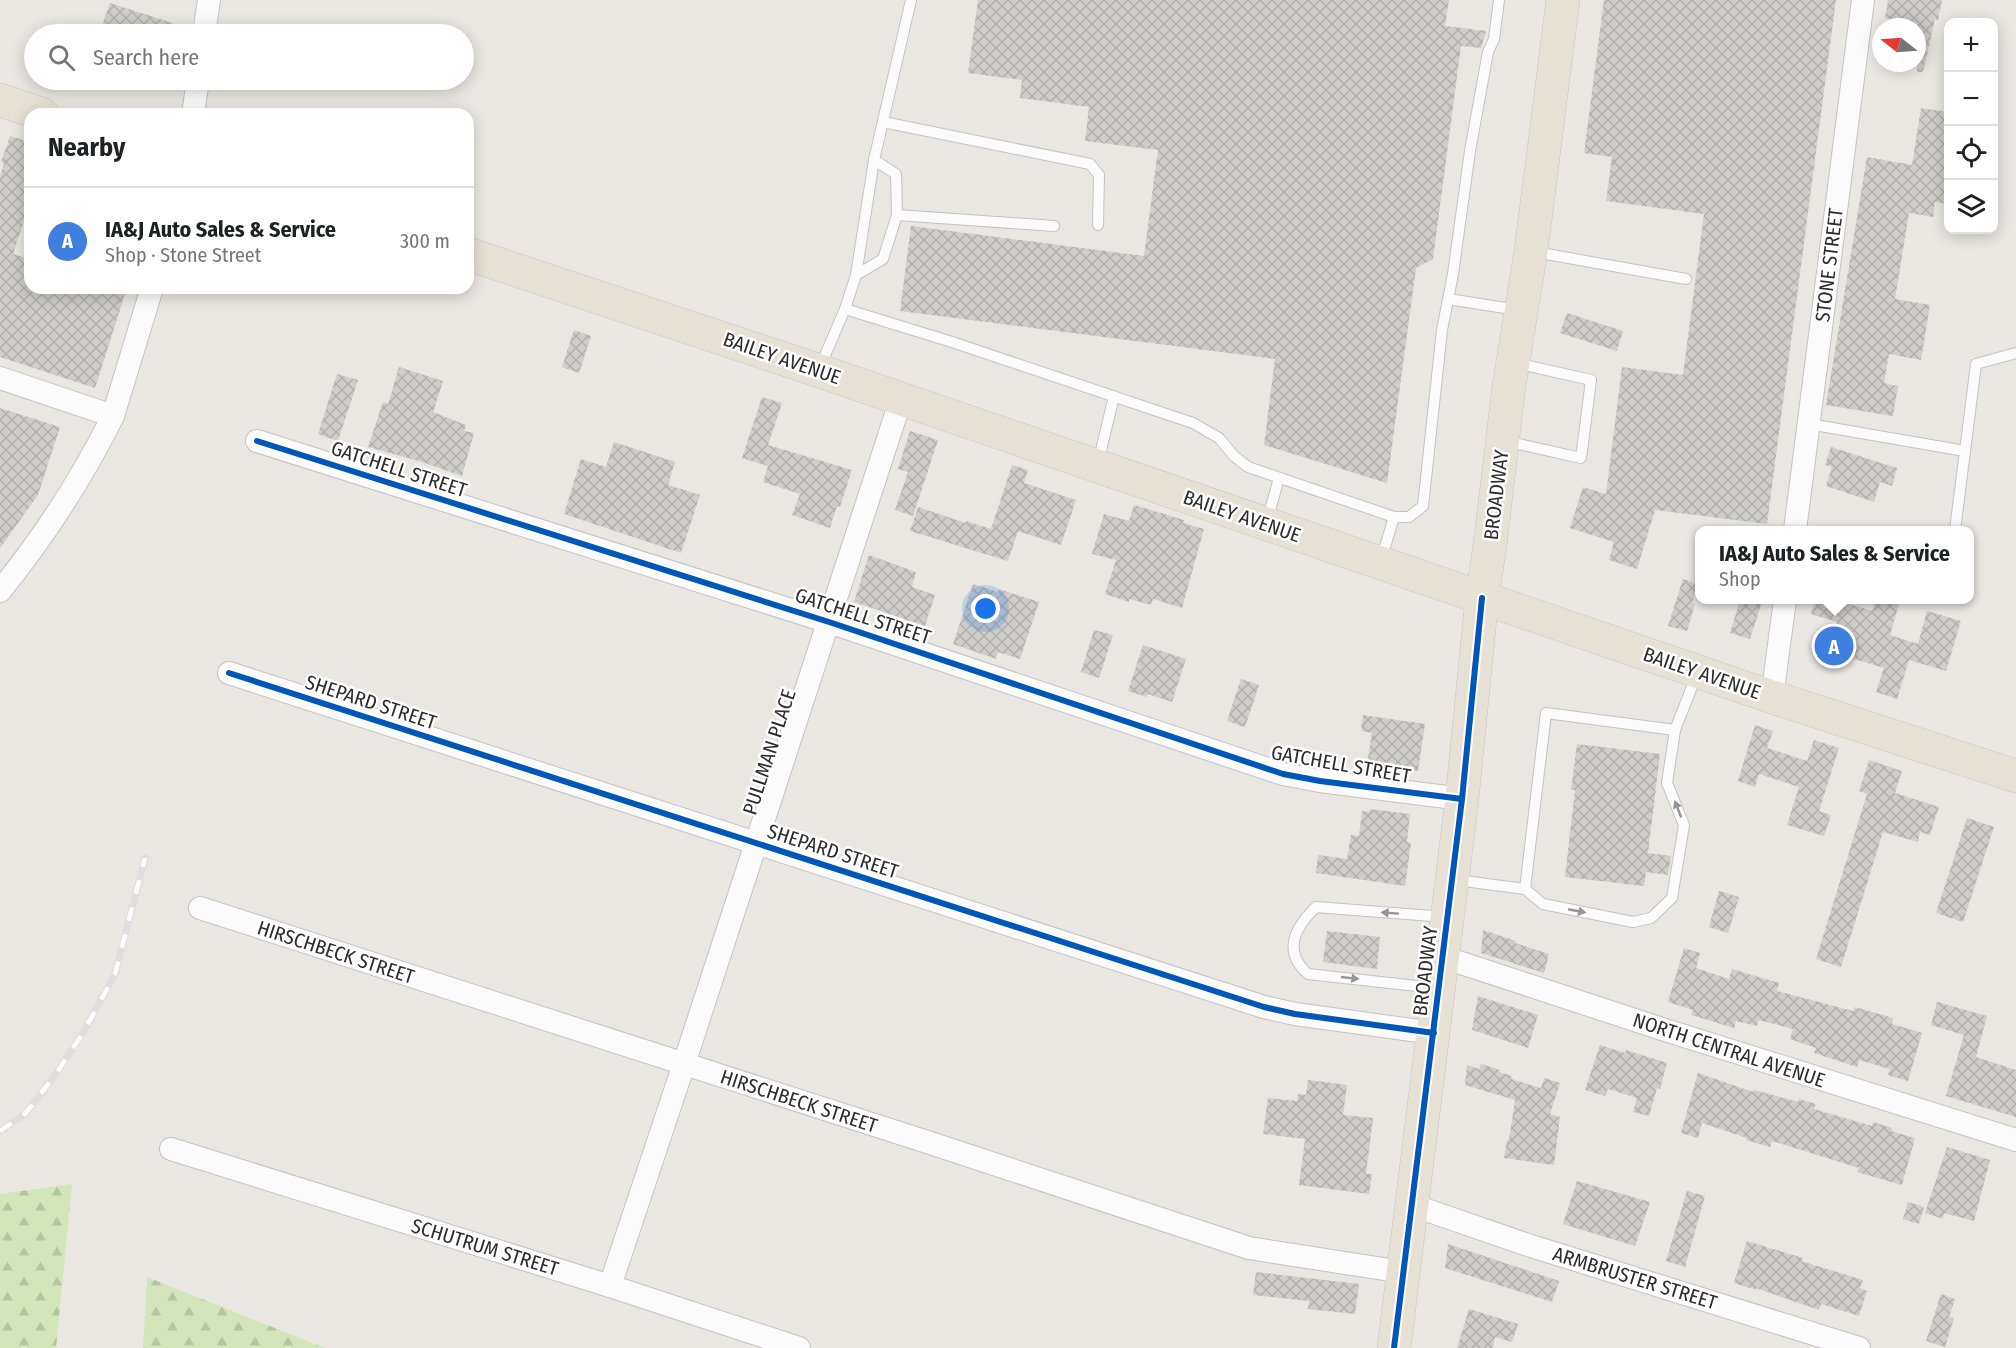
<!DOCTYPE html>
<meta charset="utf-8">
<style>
body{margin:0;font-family:"Fira Sans Condensed",sans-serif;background:#f6f6f6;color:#202124}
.controls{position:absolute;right:18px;top:18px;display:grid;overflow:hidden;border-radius:12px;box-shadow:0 3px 15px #0003}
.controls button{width:54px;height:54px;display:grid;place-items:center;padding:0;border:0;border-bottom:2px solid #e0e0e0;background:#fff;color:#202124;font:30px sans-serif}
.compass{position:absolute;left:1872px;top:18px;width:54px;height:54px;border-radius:50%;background:#fff;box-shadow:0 3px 15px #0003;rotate:287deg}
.you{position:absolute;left:986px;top:609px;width:21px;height:21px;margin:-15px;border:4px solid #fff;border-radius:50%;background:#1a73e8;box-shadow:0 0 0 9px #1a73e833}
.badge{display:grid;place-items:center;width:39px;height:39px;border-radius:50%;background:#6f6e6c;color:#fff;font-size:20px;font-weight:700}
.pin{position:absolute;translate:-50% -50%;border:3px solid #fff;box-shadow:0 2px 6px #0006}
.popup{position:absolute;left:1695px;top:526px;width:279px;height:78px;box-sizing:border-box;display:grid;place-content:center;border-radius:12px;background:#fff;filter:drop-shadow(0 2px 4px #0005);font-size:20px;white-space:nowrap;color:#757577}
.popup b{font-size:22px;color:#202124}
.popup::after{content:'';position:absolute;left:50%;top:100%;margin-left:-12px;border:12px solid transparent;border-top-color:#fff}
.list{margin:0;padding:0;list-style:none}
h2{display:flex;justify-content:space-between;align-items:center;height:78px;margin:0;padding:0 24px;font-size:26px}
h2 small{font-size:20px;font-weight:400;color:#757577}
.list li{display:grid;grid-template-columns:39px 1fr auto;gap:18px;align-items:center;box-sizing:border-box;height:108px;padding:0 24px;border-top:2px solid #e0e0e0}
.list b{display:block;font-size:22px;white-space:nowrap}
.list p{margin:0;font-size:20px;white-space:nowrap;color:#757577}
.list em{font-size:20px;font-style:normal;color:#757577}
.icon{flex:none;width:33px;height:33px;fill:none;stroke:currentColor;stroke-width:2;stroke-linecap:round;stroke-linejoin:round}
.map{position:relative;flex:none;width:2016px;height:1348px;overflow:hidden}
.search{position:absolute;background:#fff;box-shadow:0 3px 15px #0003;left:24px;top:24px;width:450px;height:66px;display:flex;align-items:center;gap:15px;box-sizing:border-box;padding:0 21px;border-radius:33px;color:#757577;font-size:22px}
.panel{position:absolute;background:#fff;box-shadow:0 3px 15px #0003;left:24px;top:108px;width:450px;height:186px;border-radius:18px}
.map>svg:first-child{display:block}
.forest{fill:url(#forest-firs)}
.building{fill:url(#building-cross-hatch)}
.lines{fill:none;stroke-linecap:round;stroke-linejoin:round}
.lane-casing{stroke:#c4c3c3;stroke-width:12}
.street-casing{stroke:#c4c3c3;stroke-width:24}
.primary-casing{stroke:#c6c4c3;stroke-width:34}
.lane{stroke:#fcfbfb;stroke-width:10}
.street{stroke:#fcfbfb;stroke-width:22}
.primary{stroke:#e7e0d4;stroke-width:33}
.rail-casing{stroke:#dededf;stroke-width:7}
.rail{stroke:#fff;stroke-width:4.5;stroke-dasharray:14;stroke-linecap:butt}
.cycleway-casing{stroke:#fff;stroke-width:10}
.cycleway{stroke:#0057b8;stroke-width:6}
.oneway{fill:#949494}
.labels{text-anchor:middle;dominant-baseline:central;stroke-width:5;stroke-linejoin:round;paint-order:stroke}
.street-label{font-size:20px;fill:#2d2d2d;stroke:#fff}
</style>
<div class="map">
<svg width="2016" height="1348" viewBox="0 0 2016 1348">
<defs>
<pattern id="forest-firs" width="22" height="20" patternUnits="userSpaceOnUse" patternTransform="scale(1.5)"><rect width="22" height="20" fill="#d2e6ba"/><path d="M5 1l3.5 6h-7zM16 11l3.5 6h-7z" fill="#b5c6a0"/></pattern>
<pattern id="building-cross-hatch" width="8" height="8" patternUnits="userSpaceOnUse" patternTransform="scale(1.5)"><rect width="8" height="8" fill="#cfccc9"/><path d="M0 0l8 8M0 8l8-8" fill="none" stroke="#b2b0ad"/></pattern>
</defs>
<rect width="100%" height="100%" fill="#eae6e2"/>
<g class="forest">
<path d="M72,1184L56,1348H0V1194Z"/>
<path d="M147,1277L325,1348H143Z"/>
</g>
<g class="building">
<path d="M978,0H1449L1445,26L1486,31L1481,48L1461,46L1433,259L1416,268L1387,483L1264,445L1275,359L900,311L911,226L1144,256L1158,150L1085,141L1089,107L1020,98L1022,80L968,73Z"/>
<path d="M1604,0H1836L1767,524L1655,510L1637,569L1609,560L1614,542L1570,528L1583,487L1606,494L1622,367L1683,375L1704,214L1606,201L1612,157L1584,153Z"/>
<path d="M1888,0H1942L1938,20L1935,19L1923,72H1917V24L1885,18Z"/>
<path d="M110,3L191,29V34H99Z"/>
<path d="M1921,108L1948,112V204L1935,202L1933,217L1909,213L1895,299L1930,305L1921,360L1889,354L1884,383L1898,386L1893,416L1826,405L1867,157L1912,165Z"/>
<path d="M10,136L30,142V203L13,254L30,259V288H119L126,291L95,388L0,357V176L4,163L1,162Z"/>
<path d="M1567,313L1623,331L1617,351L1560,333Z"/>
<path d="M574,330L591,336L579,373L562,367Z"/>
<path d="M399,367L443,381L433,412L466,425L464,431L474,433L462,476L419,461L368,447L383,402L388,404Z"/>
<path d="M337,374L358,380L338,441L318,434Z"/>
<path d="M762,397L782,403L768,445L852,470L840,507L837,506L830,528L792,515L800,494L763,482L768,466L742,458Z"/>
<path d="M0,408L60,427L38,495L0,548Z"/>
<path d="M910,431L938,440L913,516L895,510L908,472L898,469Z"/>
<path d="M614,442L675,462L668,485L700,495L681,553L564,514L581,459L606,467Z"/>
<path d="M1831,447L1897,468L1892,486L1880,482L1874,502L1826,486L1832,467L1825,465Z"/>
<path d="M1012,465L1028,470L1024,483L1076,500L1061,545L1018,531L1008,561L910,531L918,507L966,523V521L991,529Z"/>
<path d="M1134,505L1184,520L1183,523L1204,529L1182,608L1153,599L1151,605L1129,599V602L1105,594L1116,560L1092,554L1104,514L1129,521Z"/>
<path d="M869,555L916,572L912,587L935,595L925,626L854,602Z"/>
<path d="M1683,579L1698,584L1692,603L1695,604L1687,631L1668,626Z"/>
<path d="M973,584L998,592L999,589L1039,602L1020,659L998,652L996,659L953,644Z"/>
<path d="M1740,600H1753L1762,602L1750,639L1730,633Z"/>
<path d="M1815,600H1837L1872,611L1876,600H1900L1890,635L1918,644L1927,611L1961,621L1946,671L1909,660L1897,699L1876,692L1884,668L1828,651L1837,622L1811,614Z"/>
<path d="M1094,630L1113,635L1099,678L1081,672Z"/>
<path d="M1143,645L1186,659L1172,702L1148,694L1147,697L1128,691Z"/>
<path d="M1241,679L1259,685L1245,727L1227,721Z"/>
<path d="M1363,715L1425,724L1418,771L1367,764L1372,733L1361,731Z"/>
<path d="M1755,725L1773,731L1767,748L1807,761L1814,740L1839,748L1819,811L1831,815L1824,836L1787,825L1799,787L1759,774L1755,787L1738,781Z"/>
<path d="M1577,744L1660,754L1648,853L1671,856L1668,875L1646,872L1644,886L1565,877L1575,790H1571Z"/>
<path d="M1869,760L1902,771L1895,793L1939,807L1930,835L1920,832L1918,842L1883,832L1841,967L1816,959L1867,794L1859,791Z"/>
<path d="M1370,809L1410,814L1407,842L1411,843L1405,886L1316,873L1318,855L1347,859L1351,835L1359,836L1362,811L1369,812Z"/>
<path d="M1967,818L1994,827L1963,922L1936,913Z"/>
<path d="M1719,891L1739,897L1728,933L1709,927Z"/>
<path d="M1483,930L1516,941L1515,943L1549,954L1544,973L1481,953Z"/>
<path d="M1327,931L1380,937L1377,969L1323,962Z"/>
<path d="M1684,948L1700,953L1696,968L1729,979L1732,969L1779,983L1777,991L1853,1011L1855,1007L1893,1018L1892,1024L1922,1033L1908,1081L1888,1075L1890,1069L1859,1060L1857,1067L1814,1053L1816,1048L1790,1039L1793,1029L1759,1020L1757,1026L1736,1021L1734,1028L1691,1015L1693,1010L1668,1002Z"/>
<path d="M1478,996L1538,1015L1528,1048L1472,1030Z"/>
<path d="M1937,1002L1987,1016L1976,1057L2016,1070V1117L1946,1096L1964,1035L1931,1025Z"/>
<path d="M1600,1045L1625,1053L1626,1050L1667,1063L1660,1089L1657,1088L1649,1116L1633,1112L1637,1098L1608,1089L1605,1096L1585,1090Z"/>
<path d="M1481,1064L1500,1070L1499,1072L1512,1076L1511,1079L1541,1088L1544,1078L1560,1083L1550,1114L1560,1117L1554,1165L1504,1158L1507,1140H1509L1515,1100L1465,1085L1467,1065L1479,1069Z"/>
<path d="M1698,1073L1753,1092L1754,1090L1798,1102L1799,1099L1816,1104L1814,1109L1872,1126L1873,1122L1892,1128L1891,1131L1915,1138L1902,1185L1857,1172L1859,1168L1772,1141L1770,1147L1746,1140L1747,1138L1702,1123L1698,1138L1681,1133Z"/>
<path d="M1308,1080L1347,1085L1343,1115L1373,1118L1366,1174H1372L1369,1194L1299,1185L1305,1139L1263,1134L1268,1098L1297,1101L1298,1094L1306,1095Z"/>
<path d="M1947,1147L1990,1160L1974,1221L1944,1213L1943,1219L1925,1213Z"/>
<path d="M1577,1181L1650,1202L1635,1246L1563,1224Z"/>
<path d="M1687,1191L1705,1196L1685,1267L1666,1261Z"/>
<path d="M1908,1202L1924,1207L1919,1224L1903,1219Z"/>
<path d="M1747,1241L1803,1258L1801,1261L1863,1280L1860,1288L1867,1291L1859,1316L1821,1304L1819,1310L1756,1288V1290L1734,1283Z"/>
<path d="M1448,1244L1559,1281L1552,1302L1445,1268Z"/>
<path d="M1256,1272L1359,1284L1355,1314L1308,1309L1309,1301L1253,1295Z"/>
<path d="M1941,1294L1955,1299L1949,1317L1954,1318L1945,1347L1926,1341Z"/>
<path d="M1469,1309L1518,1324L1512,1342L1495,1337L1493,1348H1457Z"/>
</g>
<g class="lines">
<defs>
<g id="lane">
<path d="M883,122L1090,164L1099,175L1098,225"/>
<path d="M874,160L896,174L897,215L1054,226"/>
<path d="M1535,252L1686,279"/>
<path d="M856,275L883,259L897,215"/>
<path d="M1448,299L1518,310"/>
<path d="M845,309L856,275L874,160L911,0"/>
<path d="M820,367L845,309L952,342L1193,423L1219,438L1234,456L1248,467L1394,517H1409L1423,506L1442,330L1453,274L1470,151L1488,52L1494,39L1499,0"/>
<path d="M1809,424L1965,451"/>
<path d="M1505,441L1581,458L1591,380L1516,363"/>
<path d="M1098,463L1114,396"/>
<path d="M1267,521L1279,478"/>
<path d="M1955,530L1976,364L2016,353"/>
<path d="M1381,560L1394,517"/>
<path d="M1456,880L1525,889L1543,904L1633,922L1651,918L1672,898L1684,825L1667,783L1675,730L1697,674"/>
<path d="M1525,889L1546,713L1675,730"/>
<path d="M1435,988L1308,974C1282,951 1295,927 1316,907L1445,917"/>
</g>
<g id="street">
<path d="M204,34L209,0"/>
<path d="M193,114L198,80"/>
<path d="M0,378L113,416"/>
<path d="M257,441L829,622L1283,774L1320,781L1462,799"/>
<path d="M1795,530L1863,0"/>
<path d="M0,591C44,537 82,478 113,416L152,288"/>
<path d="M229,673L1264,1007L1295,1014L1434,1033"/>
<path d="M1772,697L1785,600"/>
<path d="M200,908L918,1139L1249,1248L1403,1272"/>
<path d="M1443,957L1662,1029L2016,1140"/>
<path d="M171,1149L610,1286L799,1348"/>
<path d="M1412,1205L1531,1246L1859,1348"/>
<path d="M610,1286L684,1064L901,399"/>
</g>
<g id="primary">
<path d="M0,100L42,114"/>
<path d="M468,254L808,367L1772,697L2016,776"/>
<path d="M1394,1348L1462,799L1482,598L1490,545L1509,386L1531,251L1563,0"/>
</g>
</defs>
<use href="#lane" class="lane-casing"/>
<use href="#street" class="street-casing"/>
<use href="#primary" class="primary-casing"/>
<use href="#lane" class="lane"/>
<use href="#street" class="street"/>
<use href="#primary" class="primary"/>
<defs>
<path id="rail" d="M0,1131L25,1114L56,1074L83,1033L115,974L145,858"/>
</defs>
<use href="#rail" class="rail-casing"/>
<use href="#rail" class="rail"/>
<defs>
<g id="cycleway">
<path d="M257,441L829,622L1283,774L1320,781L1462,799"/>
<path d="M229,673L1264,1007L1295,1014L1434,1033"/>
<path d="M1394,1348L1462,799L1482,598"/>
</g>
</defs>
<use href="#cycleway" class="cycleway-casing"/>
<use href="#cycleway" class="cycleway"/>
</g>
<defs><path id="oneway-solid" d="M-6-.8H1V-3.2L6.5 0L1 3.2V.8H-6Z" transform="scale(1.5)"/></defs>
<g class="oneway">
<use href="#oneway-solid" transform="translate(1678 809) rotate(-111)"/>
<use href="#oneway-solid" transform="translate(1577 911) rotate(11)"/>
<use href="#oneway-solid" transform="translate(1390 913) rotate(-176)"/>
<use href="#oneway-solid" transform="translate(1350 978) rotate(6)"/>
</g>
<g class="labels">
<g class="street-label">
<text transform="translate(1829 265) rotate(-83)">STONE STREET</text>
<text transform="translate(782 358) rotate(19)">BAILEY AVENUE</text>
<text transform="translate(399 469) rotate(18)">GATCHELL STREET</text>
<text transform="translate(1496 495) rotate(-83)">BROADWAY</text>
<text transform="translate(1242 516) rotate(19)">BAILEY AVENUE</text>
<text transform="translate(863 616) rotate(18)">GATCHELL STREET</text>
<text transform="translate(1702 673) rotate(19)">BAILEY AVENUE</text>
<text transform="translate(371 702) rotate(18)">SHEPARD STREET</text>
<text transform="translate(769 752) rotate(-72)">PULLMAN PLACE</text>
<text transform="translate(1341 764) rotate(10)">GATCHELL STREET</text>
<text transform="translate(833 851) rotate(18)">SHEPARD STREET</text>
<text transform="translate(336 952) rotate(18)">HIRSCHBECK STREET</text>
<text transform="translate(1425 971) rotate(-83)">BROADWAY</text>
<text transform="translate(1729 1050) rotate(18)">NORTH CENTRAL AVENUE</text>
<text transform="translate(799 1101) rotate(18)">HIRSCHBECK STREET</text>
<text transform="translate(485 1247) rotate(17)">SCHUTRUM STREET</text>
<text transform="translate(1635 1278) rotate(17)">ARMBRUSTER STREET</text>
</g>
</g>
</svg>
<div class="controls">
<button>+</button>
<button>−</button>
<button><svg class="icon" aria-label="locate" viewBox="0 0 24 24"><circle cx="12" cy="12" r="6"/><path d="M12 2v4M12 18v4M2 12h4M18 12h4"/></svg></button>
<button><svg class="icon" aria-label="layers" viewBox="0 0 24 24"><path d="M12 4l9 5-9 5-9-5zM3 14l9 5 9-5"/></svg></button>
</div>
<svg class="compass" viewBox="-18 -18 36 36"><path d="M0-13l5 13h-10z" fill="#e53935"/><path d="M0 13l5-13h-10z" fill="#757577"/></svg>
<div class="you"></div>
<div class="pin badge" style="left:1834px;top:646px;background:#3f7fe0">A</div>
<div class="popup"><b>IA&amp;J Auto Sales &amp; Service</b>Shop</div>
<div class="search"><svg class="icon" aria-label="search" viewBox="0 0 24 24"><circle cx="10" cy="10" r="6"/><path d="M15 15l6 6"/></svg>Search here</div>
<section class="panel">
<h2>Nearby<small></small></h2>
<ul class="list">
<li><span class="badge" style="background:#3f7fe0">A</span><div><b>IA&amp;J Auto Sales &amp; Service</b><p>Shop · Stone Street</p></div><em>300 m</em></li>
</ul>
</section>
</div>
